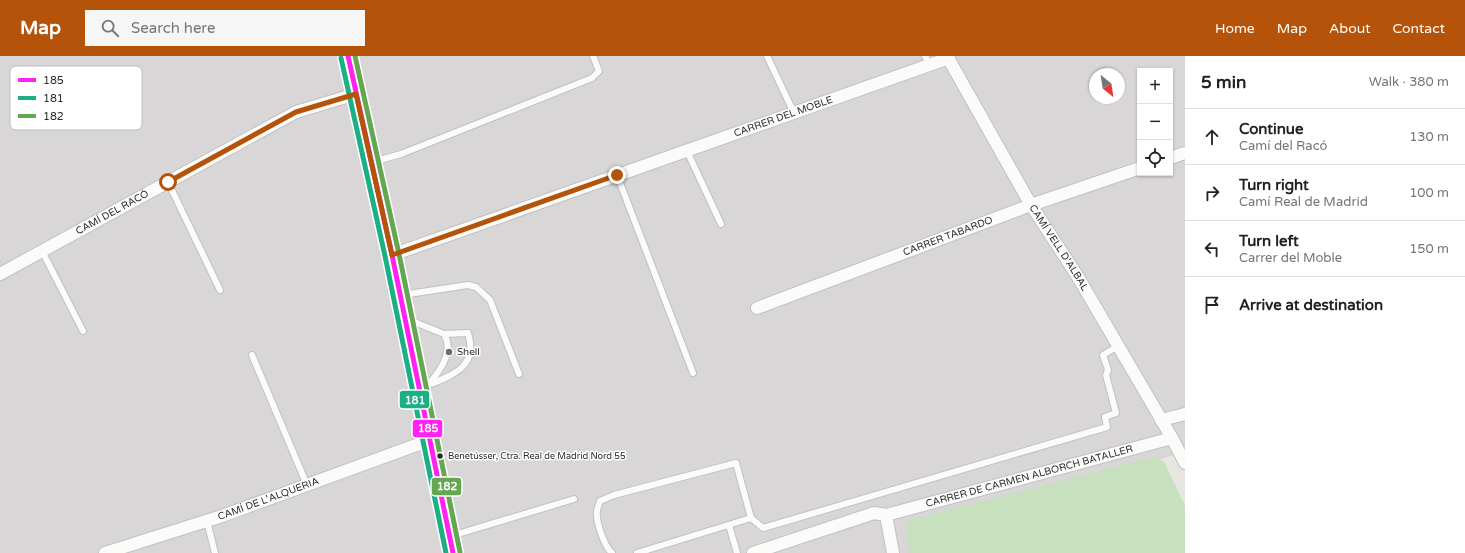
<!DOCTYPE html>
<meta charset="utf-8">
<style>
body{margin:0;font-family:"Varela Round",sans-serif;background:#f6f6f6;color:#222}
.controls{position:absolute;right:12px;top:12px;display:grid;overflow:hidden;border-radius:0px;box-shadow:0 1px 3px #0004}
.controls button{width:36px;height:36px;display:grid;place-items:center;padding:0;border:0;border-bottom:1px solid #e0e0e0;background:#fff;color:#222;font:20px sans-serif}
.compass{position:absolute;left:1089px;top:12px;width:36px;height:36px;border-radius:50%;background:#fff;box-shadow:0 1px 3px #0004;rotate:150deg}
.stop{position:absolute;width:12px;height:12px;margin:-9px;border:3px solid #b45309;border-radius:50%;background:#fff}
.stop.end{background:#b45309;border-color:#fff;box-shadow:0 1px 4px #0008}
.list{margin:0;padding:0;list-style:none}
h2{display:flex;justify-content:space-between;align-items:center;height:52px;margin:0;padding:0 16px;font-size:17px}
h2 small{font-size:13px;font-weight:400;color:#767676}
.list li{display:grid;grid-template-columns:26px 1fr auto;gap:12px;align-items:center;box-sizing:border-box;height:56px;padding:0 16px;border-top:1px solid #e0e0e0}
.list b{display:block;font-size:15px;white-space:nowrap}
.list p{margin:0;font-size:13px;white-space:nowrap;color:#767676}
.list em{font-size:13px;font-style:normal;color:#767676}
.icon{flex:none;width:22px;height:22px;fill:none;stroke:currentColor;stroke-width:2;stroke-linecap:round;stroke-linejoin:round}
.map{position:relative;flex:none;width:1185px;height:497px;overflow:hidden}
header{display:flex;align-items:center;gap:24px;box-sizing:border-box;height:56px;padding:0 20px;background:#b45309;color:#fff}
header strong{font-size:19px}
nav{display:flex;gap:22px;margin-inline-start:auto;font-size:14px}
.search{width:280px;height:36px;background:#f6f6f6;display:flex;align-items:center;gap:10px;box-sizing:border-box;padding:0 14px;border-radius:0px;color:#767676;font-size:15px}
main{display:flex}
aside{flex:1;background:#fff}
.map>svg:first-child{display:block}
.industrial{fill:#d8d6d7;fill-rule:evenodd}
.green{fill:#c7e0bd}
.lines{fill:none;stroke-linecap:round;stroke-linejoin:round}
.lane-casing{stroke:#c2c1c0;stroke-width:8}
.street-casing{stroke:#c2c1c0;stroke-width:14}
.secondary-casing{stroke:#c2c1c0;stroke-width:19}
.lane{stroke:#fbfbfa;stroke-width:6}
.street{stroke:#fbfbfa;stroke-width:12}
.secondary{stroke:#fbfbfa;stroke-width:17}
.bus-1-casing{stroke:#fff;stroke-width:8}
.bus-2-casing{stroke:#fff;stroke-width:8}
.bus-3-casing{stroke:#fff;stroke-width:8}
.bus-1{stroke:#ff22f1;stroke-width:5}
.bus-2{stroke:#1aaf84;stroke-width:5}
.bus-3{stroke:#63a750;stroke-width:5}
.route{stroke:#b45309;stroke-width:5}
.poi-dot{fill:#6c6b6a;stroke:#fff;stroke-width:1.5}
.bus-dot{fill:#2a2a2a;stroke:#fff;stroke-width:1.5}
.labels{text-anchor:middle;dominant-baseline:central;stroke-width:3;stroke-linejoin:round;paint-order:stroke}
.bus-label{font-size:9px;fill:#2a2a2a;stroke:#fff;text-anchor:start}
.street-label{font-size:10px;fill:#2a2a2a;stroke:#fff}
.poi-label{font-size:10px;fill:#2a2a2a;stroke:#fff;text-anchor:start}
.key{fill:#fff;stroke:#bfbfbf;stroke-width:1}
.key-label{font-size:11px;fill:#2a2a2a}
.line-badge{stroke:#fff;stroke-width:1.5}
.badge-label{font-size:11px;text-anchor:middle;font-weight:bold;fill:#fff}
</style>
<header>
<strong>Map</strong>
<div class="search"><svg class="icon" aria-label="search" viewBox="0 0 24 24"><circle cx="10" cy="10" r="6"/><path d="M15 15l6 6"/></svg>Search here</div>
<nav><a>Home</a><a>Map</a><a>About</a><a>Contact</a></nav>
</header>
<main>
<div class="map">
<svg width="1185" height="497" viewBox="0 0 1185 497">
<rect width="100%" height="100%" fill="#e7e5e0"/>
<path class="industrial" d="M0,0H1185V395L938,479L943,497H0ZM1140,15H1170V117H1140ZM1095,18H1119V42H1095Z"/>
<path class="green" d="M1155,401L1164,406L1185,450V497H910L906,471L910,464Z"/>
<g class="lines">
<defs>
<g id="lane">
<path d="M767,0L794,57"/>
<path d="M925,0L930,9"/>
<path d="M687,95L721,168"/>
<path d="M373,106L401,98L592,22L599,15L593,0"/>
<path d="M617,119L693,317"/>
<path d="M168,126L220,234"/>
<path d="M42,195L83,275"/>
<path d="M402,239L468,229L476,231L490,244L519,318"/>
<path d="M407,263L444,278C456,298 435,321 423,335"/>
<path d="M252,299L307,429"/>
<path d="M429,329C455,318 478,310 468,277L444,278"/>
<path d="M751,462L763,472L1107,371L1105,361L1116,357L1106,319L1108,314L1103,299L1118,290"/>
<path d="M207,465L215,497"/>
<path d="M729,469L737,497"/>
<path d="M451,480L574,443"/>
<path d="M612,497C605,491 598,471 597,461C596,456 598,450 600,445L614,439L736,407L751,462L637,497"/>
</g>
<g id="street">
<path id="s1" d="M947,0L1031,149L1078,221L1172,382L1185,407"/>
<path d="M1170,102L1185,97"/>
<path id="s2" d="M392,199L949,2"/>
<path id="s3" d="M0,218L296,56L356,38"/>
<path id="s4" d="M757,252L1031,149L1140,112"/>
<path d="M1161,364L1185,358"/>
<path d="M886,459L893,497"/>
<path id="s5" d="M105,497L222,460L430,384"/>
<path id="s6" d="M753,497L874,457L886,459L1172,382"/>
</g>
<path id="secondary" d="M348,0L392,199L453,497"/>
</defs>
<use href="#lane" class="lane-casing"/>
<use href="#street" class="street-casing"/>
<use href="#secondary" class="secondary-casing"/>
<use href="#lane" class="lane"/>
<use href="#street" class="street"/>
<use href="#secondary" class="secondary"/>
<defs>
<path id="bus-1" d="M348,0L392,199L453,497"/>
<path id="bus-2" d="M341,2L385,200L446,497"/>
<path id="bus-3" d="M355,0L399,198L460,496"/>
</defs>
<use href="#bus-1" class="bus-1-casing"/>
<use href="#bus-2" class="bus-2-casing"/>
<use href="#bus-3" class="bus-3-casing"/>
<use href="#bus-1" class="bus-1"/>
<use href="#bus-2" class="bus-2"/>
<use href="#bus-3" class="bus-3"/>
</g>
<g class="lines">
<path class="route" d="M168,126L296,56L356,38L392,199L617,119"/>
</g>
<circle class="poi-dot" cx="449" cy="296" r="4"/>
<circle class="bus-dot" cx="440" cy="400" r="3.5"/>
<g class="labels">
<g class="bus-label">
<text x="448" y="400">Benetússer, Ctra. Real de Madrid Nord 55</text>
</g>
<g class="street-label">
<text stroke="none"><textPath href="#s2" startOffset="415">CARRER DEL MOBLE</textPath></text>
<text stroke="none"><textPath href="#s3" startOffset="128">CAMÍ DEL RACÓ</textPath></text>
<text stroke="none"><textPath href="#s4" startOffset="204">CARRER TABARDO</textPath></text>
<text stroke="none"><textPath href="#s1" startOffset="222">CAMÍ VELL D'ALBAL</textPath></text>
<text stroke="none"><textPath href="#s6" startOffset="288">CARRER DE CARMEN ALBORCH BATALLER</textPath></text>
<text stroke="none"><textPath href="#s5" startOffset="172">CAMÍ DE L'ALQUERIA</textPath></text>
</g>
<g class="poi-label">
<text x="457" y="296">Shell</text>
</g>
</g>
<rect x="10" y="10" width="132" height="64" rx="6" class="key"/>
<rect x="18" y="22" width="18" height="4" fill="#ff22f1"/>
<rect x="18" y="40" width="18" height="4" fill="#1aaf84"/>
<rect x="18" y="58" width="18" height="4" fill="#63a750"/>
<g class="key-label">
<text x="43" y="28">185</text>
<text x="43" y="46">181</text>
<text x="43" y="64">182</text>
</g>
<g class="line-badge">
<rect x="399" y="334" width="31" height="19" rx="4" fill="#1aaf84"/>
<rect x="412" y="363" width="31" height="19" rx="4" fill="#ff22f1"/>
<rect x="431" y="421" width="31" height="19" rx="4" fill="#63a750"/>
</g>
<g class="badge-label">
<text x="415" y="348">181</text>
<text x="428" y="376">185</text>
<text x="447" y="434">182</text>
</g>
</svg>
<div class="controls">
<button>+</button>
<button>−</button>
<button><svg class="icon" aria-label="locate" viewBox="0 0 24 24"><circle cx="12" cy="12" r="6"/><path d="M12 2v4M12 18v4M2 12h4M18 12h4"/></svg></button>
</div>
<svg class="compass" viewBox="-18 -18 36 36"><path d="M0-13l5 13h-10z" fill="#e53935"/><path d="M0 13l5-13h-10z" fill="#767676"/></svg>
<div class="stop" style="left:168px;top:126px"></div>
<div class="stop end" style="left:617px;top:119px"></div>
</div>
<aside>
<h2>5 min<small>Walk · 380 m</small></h2>
<ul class="list">
<li><svg class="icon" aria-label="ahead" viewBox="0 0 24 24"><path d="M12 20V5M6 11l6-6 6 6"/></svg><div><b>Continue</b><p>Camí del Racó</p></div><em>130 m</em></li>
<li><svg class="icon" aria-label="right" viewBox="0 0 24 24"><path d="M7 20v-9h11M14 6l5 5-5 5"/></svg><div><b>Turn right</b><p>Camí Real de Madrid</p></div><em>100 m</em></li>
<li><svg class="icon" aria-label="left" viewBox="0 0 24 24"><path d="M17 20v-9H6M10 6l-5 5 5 5"/></svg><div><b>Turn left</b><p>Carrer del Moble</p></div><em>150 m</em></li>
<li><svg class="icon" aria-label="arrive" viewBox="0 0 24 24"><path d="M6 21V4h12l-3 4 3 4H6"/></svg><div><b>Arrive at destination</b></div></li>
</ul>
</aside>
</main>
